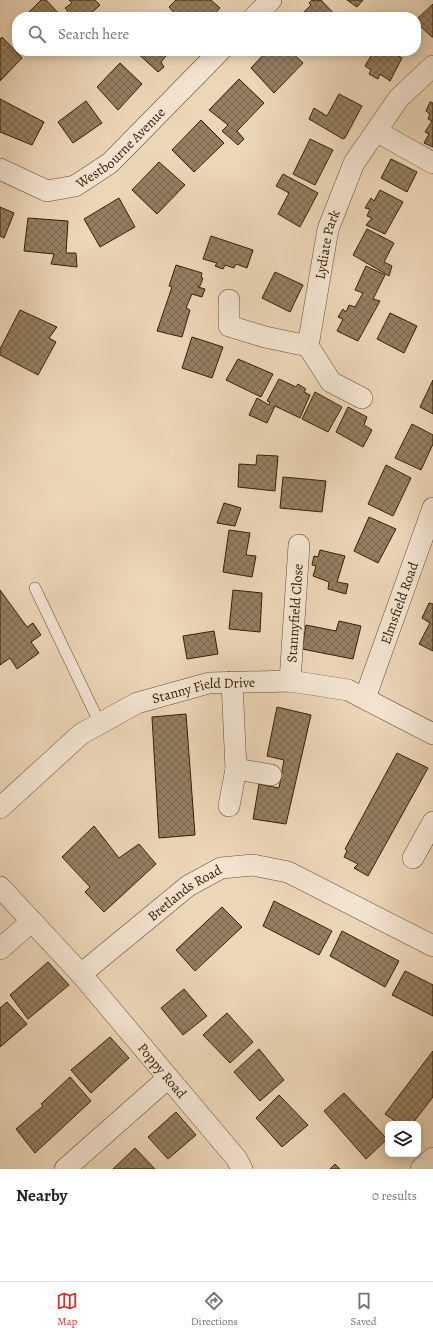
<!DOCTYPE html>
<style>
body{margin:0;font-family:Alegreya,serif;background:#f2f2f2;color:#202124}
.controls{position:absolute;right:12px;bottom:12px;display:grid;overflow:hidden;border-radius:8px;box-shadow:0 2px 10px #0003}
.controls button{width:36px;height:36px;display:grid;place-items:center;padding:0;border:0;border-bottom:1px solid #e0e0e0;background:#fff;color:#202124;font:20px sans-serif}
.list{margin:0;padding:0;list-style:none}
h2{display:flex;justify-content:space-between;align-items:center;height:52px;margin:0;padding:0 16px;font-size:17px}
h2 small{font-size:13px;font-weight:400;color:#757577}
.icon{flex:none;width:22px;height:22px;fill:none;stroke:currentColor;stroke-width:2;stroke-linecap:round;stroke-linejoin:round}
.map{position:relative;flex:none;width:433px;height:1169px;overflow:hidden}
.search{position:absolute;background:#fff;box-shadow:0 2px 10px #0003;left:12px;right:12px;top:12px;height:44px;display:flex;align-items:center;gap:10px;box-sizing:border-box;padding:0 14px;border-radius:16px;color:#757577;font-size:15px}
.sheet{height:112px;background:#fff}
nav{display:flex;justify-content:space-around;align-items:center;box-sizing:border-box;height:56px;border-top:1px solid #e0e0e0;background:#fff;font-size:11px;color:#757577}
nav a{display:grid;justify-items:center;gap:2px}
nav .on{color:#d93025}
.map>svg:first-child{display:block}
.building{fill:url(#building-cross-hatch);stroke:#352002}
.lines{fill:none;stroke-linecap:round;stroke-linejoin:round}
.service-casing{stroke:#634e30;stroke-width:12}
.minor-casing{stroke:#634e30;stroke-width:22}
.service{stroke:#f3e4d1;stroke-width:11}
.minor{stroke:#f3e4d1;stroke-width:21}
.labels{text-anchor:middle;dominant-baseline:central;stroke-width:3;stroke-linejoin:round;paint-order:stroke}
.street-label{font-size:14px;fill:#352002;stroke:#f3e4d1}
</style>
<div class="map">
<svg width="433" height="1169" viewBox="0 0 433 1169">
<defs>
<pattern id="building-cross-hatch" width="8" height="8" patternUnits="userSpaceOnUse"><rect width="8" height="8" fill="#947f61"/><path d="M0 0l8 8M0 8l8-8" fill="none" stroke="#7a684e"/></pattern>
</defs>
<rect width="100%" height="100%" fill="#ecd6b8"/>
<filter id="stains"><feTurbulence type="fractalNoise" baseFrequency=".005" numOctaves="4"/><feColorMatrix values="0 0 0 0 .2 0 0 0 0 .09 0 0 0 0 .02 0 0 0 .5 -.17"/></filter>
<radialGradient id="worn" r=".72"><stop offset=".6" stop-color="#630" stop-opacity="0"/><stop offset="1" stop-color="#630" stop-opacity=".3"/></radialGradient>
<g class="building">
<path d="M41,0H46L62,17H24Z"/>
<path d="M69,0H95L100,5L87,17H73L65,8L72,3Z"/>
<path d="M176,0H211L220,8L214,15L210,13L205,17H178L169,7Z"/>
<path d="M312,0L315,1L321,0L337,17H299L311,5L309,3Z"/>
<path d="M347,0H363L357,7Z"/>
<path d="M433,4V37H432L416,22V20Z"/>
<path d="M2,37L22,58L0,81V39Z"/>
<path d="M135,51H170L161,62L164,67L158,72Z"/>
<path d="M267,51H290L303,63L274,93L251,68Z"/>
<path d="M374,51H389L402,58L390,81L380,74L378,79L369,74L371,70L365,66Z"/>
<path d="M120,63L142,84L118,110L97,87Z"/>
<path d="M239,79L264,103L237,131L244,139L238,145L222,131L228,125L209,110Z"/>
<path d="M339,94L362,106L345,138L343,139L309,119L314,108L327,116Z"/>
<path d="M0,99L44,122L32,145L0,132Z"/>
<path d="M86,101L102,123L73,143L58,122Z"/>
<path d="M430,102L433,103V147L424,143L429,134L425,132L432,121L428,119L430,114L426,111Z"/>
<path d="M201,120L224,143L194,172L172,150Z"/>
<path d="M310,139L333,150L315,185L293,174Z"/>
<path d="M391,159L417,172L407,192L381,178Z"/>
<path d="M159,162L185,185L157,214L132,190Z"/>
<path d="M283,174L318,193L300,227L278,214L289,193L276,186Z"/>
<path d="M380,190L403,202L385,234L366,225L372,218L367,216L370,209L365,208L371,198L374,201Z"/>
<path d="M119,198L135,227L100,247L84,219Z"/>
<path d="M0,207L14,213L4,238L0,236Z"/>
<path d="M28,218L68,221L66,253H76L77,267L51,264L54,254L24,251Z"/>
<path d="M367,229L394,243L384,262L392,266L389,276L353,255Z"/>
<path d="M211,236L253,250L247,268L236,264L234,268L225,265L223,269L215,266L217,263L203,259Z"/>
<path d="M176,265L202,273L201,278H203L200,286H198V287L205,289L202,297L192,294L186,308L190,310L182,337L157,331L172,287L169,286Z"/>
<path d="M366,266L385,275L373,299L380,301L358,341L337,331L343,319L338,317L343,309L346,312L349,305L355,307L363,293L355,290Z"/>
<path d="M275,272L303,285L290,312L262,298Z"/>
<path d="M20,310L57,327L49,338L56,342L38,375L0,355V349Z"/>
<path d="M390,313L417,326L404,353L377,339Z"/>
<path d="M192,337L223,347L212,378L182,368Z"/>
<path d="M238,359L273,374L261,397L226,380Z"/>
<path d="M279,379L296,387L298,384L306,389L304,392L310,395L300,418L275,406L267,423L249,415L257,398L269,405L270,402L267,401Z"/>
<path d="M433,380V414L420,407Z"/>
<path d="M315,392L342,407L328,432L302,419Z"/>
<path d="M348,407L367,417L364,425L372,430L363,447L336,432Z"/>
<path d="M412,424L433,435V444L421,470L395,458Z"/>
<path d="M257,455L278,456L275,491L238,487L239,464L256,465Z"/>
<path d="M386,465L411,478L393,516L368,504Z"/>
<path d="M283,477L326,481L322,512L280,508Z"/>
<path d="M224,503L241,508L235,526L217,523Z"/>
<path d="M369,517L396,529L378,563L354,551Z"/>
<path d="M229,530L250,533L246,555L256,556L252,577L223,572Z"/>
<path d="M320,550L345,556L337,582L348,584L346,594L328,589L329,582L313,576L316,566L312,565L314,556L318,557Z"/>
<path d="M0,590L27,627L33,623L41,635L31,642L39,653L17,669L10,658L0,665Z"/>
<path d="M233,590L262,593L260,632L229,629Z"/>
<path d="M429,603L433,604V651L419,644L430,623L422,618Z"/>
<path d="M339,621L361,626L353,659L302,649L306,625L336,631Z"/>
<path d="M214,631L218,654L187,659L183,636Z"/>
<path d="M277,707L311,715L286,824L253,819L259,784L279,788L284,760L267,756Z"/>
<path d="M186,714L195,835L159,838L152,717Z"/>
<path d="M397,753L428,768L368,876L354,868L358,864L344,857L347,851L345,849Z"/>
<path d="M94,826L119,858L139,844L156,864L104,912L85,892L90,887L62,857Z"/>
<path d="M274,901L332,931L319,955L263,926Z"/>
<path d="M222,907L242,927L195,971L176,950Z"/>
<path d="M342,931L399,961L385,987L330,956Z"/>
<path d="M48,962L69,985L28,1019L10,995Z"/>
<path d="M405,971L433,985V1016L392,995Z"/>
<path d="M184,989L207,1016L183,1035L161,1008Z"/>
<path d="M7,1002L27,1024L0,1047V1008Z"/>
<path d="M227,1013L253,1042L230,1063L203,1035Z"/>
<path d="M110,1037L129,1058L91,1093L71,1070Z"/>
<path d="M259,1049L284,1080L260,1101L234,1072Z"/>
<path d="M433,1051V1097L412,1124H399L385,1114Z"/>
<path d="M70,1077L91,1101L35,1153L16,1129L43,1106L41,1104Z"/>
<path d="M344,1093L387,1139L366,1159L324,1111Z"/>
<path d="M279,1095L308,1125L282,1147L256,1118Z"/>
<path d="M176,1112L196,1135L168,1159L148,1137Z"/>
<path d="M135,1148L155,1169H113Z"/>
<path d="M335,1164L340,1169H330Z"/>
</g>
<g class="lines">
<defs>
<path id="service" d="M35,588L100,724"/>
<g id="minor">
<path d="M254,17L271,0"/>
<path d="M376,131L433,163"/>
<path id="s1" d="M0,169L47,191L75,186L110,163L220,51"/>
<path id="s2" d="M229,300V326L265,337L308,346L328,229L354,163L399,98L433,66"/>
<path d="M308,346L331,382L362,398"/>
<path id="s3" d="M290,681L299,545"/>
<path id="s4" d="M365,698L433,508"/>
<path d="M236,769L271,775"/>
<path d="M229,806L236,769L232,682"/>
<path id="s5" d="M0,808L81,734L137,703L209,683L290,681L348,690L433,734"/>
<path d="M413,858L433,822"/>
<path id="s6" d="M0,887L81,974L236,1158L242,1169"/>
<path d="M0,949L32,921"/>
<path id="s7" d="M81,974L188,886L221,868L253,865L288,872L433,946"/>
<path d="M65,1169L168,1078"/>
<path d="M421,1169L433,1158"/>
</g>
</defs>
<use href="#service" class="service-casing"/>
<use href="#minor" class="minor-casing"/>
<use href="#service" class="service"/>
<use href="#minor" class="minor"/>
</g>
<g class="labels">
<g class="street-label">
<text stroke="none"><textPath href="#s1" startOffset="140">Westbourne Avenue</textPath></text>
<text stroke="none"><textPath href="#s2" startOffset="211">Lydiate Park</textPath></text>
<text stroke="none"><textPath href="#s4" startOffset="101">Elmsfield Road</textPath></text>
<text stroke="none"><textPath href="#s3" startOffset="68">Stannyfield Close</textPath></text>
<text stroke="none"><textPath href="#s5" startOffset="242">Stanny Field Drive</textPath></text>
<text stroke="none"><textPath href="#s7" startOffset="132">Bretlands Road</textPath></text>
<text stroke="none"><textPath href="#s6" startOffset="245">Poppy Road</textPath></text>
</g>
</g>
<rect width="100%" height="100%" filter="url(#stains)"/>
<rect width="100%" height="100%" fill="url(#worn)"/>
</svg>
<div class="controls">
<button><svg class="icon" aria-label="layers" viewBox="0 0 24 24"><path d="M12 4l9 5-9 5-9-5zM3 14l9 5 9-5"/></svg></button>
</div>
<div class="search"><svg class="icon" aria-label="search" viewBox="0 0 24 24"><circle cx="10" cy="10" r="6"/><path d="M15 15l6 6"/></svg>Search here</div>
</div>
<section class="sheet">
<h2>Nearby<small>0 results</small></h2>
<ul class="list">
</ul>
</section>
<nav>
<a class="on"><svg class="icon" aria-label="map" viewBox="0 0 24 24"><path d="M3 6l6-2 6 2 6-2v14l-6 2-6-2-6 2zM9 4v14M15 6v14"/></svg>Map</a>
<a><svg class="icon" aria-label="directions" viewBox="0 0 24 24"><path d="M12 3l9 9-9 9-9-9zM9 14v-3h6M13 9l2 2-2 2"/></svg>Directions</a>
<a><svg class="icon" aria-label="saved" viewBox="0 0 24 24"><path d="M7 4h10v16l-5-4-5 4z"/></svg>Saved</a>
</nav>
